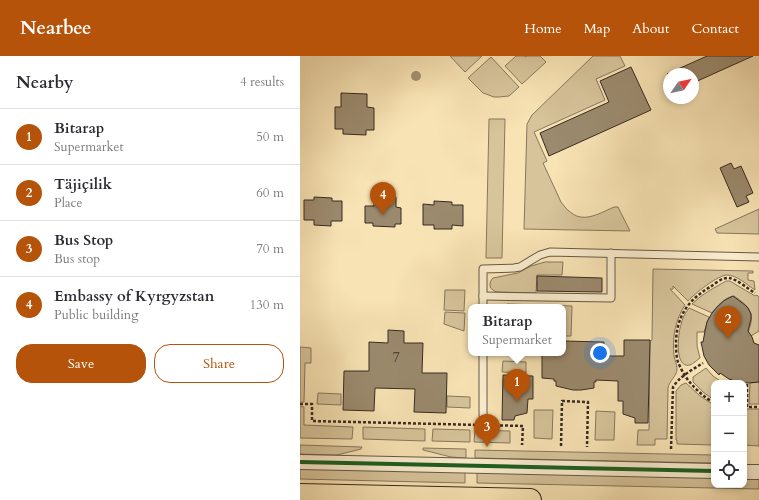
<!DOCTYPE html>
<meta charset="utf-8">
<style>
body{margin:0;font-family:Cardo,serif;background:#f2f2f3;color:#2b2b33}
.controls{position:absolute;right:12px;bottom:12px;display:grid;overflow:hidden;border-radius:8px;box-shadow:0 2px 6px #0003}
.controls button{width:36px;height:36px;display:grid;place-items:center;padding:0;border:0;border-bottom:1px solid #e1e1e2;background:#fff;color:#2b2b33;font:20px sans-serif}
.compass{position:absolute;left:363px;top:12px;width:36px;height:36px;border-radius:50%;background:#fff;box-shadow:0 2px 6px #0003;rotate:56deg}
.you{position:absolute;left:300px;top:297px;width:14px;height:14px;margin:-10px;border:3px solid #fff;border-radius:50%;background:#1a73e8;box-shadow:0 0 0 6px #1a73e833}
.badge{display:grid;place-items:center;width:26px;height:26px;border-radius:50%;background:#b45309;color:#fff;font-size:13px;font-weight:700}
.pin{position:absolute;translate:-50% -33px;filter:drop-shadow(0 1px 2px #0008)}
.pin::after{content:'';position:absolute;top:21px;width:14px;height:12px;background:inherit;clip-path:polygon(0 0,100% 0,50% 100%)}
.popup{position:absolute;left:168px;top:248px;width:98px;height:52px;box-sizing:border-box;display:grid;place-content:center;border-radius:8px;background:#fff;filter:drop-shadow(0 1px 3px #0005);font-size:13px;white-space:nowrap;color:#7c7c81}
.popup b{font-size:15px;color:#2b2b33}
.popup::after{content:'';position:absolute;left:50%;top:100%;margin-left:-8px;border:8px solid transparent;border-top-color:#fff}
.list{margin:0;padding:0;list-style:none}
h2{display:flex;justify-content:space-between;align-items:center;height:52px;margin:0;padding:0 16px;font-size:17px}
h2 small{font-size:13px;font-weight:400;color:#7c7c81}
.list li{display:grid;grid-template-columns:26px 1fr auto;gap:12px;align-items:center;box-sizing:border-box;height:56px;padding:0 16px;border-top:1px solid #e1e1e2}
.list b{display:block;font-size:15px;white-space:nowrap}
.list p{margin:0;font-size:13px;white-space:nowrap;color:#7c7c81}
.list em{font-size:13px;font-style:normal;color:#7c7c81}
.actions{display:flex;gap:8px;padding:12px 16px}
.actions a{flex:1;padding:9px 0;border:1px solid #b45309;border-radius:16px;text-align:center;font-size:14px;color:#b45309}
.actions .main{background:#b45309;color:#fff}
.icon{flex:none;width:22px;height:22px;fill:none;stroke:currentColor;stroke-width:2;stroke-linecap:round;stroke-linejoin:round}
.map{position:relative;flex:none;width:459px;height:444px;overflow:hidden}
header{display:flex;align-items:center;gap:24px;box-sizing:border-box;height:56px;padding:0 20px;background:#b45309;color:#fff}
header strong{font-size:19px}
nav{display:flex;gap:22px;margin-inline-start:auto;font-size:14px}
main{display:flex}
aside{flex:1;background:#fff}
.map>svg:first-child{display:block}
.green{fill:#d7c49b;stroke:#87775e}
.building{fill:#9b8a6e;stroke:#372a22}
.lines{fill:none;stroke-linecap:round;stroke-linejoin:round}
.lane-casing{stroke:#675846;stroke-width:9}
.street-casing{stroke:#675846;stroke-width:16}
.primary-casing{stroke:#372a22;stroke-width:24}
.path{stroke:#372a22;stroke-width:2.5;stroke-dasharray:3 2;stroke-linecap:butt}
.lane{stroke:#faedce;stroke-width:7}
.street{stroke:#faedce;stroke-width:14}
.primary{stroke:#f8e3b4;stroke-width:22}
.cycleway-casing{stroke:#faedce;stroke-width:6}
.cycleway{stroke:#1b5e20;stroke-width:4}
.tree{fill:#a49274}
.labels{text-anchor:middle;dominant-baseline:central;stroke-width:4;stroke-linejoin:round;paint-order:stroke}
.number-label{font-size:15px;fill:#504235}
</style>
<header>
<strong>Nearbee</strong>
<nav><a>Home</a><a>Map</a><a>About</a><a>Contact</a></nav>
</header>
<main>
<aside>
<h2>Nearby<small>4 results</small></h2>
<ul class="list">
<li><span class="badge">1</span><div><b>Bitarap</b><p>Supermarket</p></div><em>50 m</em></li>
<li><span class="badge">2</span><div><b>Täjiçilik</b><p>Place</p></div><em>60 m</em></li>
<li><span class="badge">3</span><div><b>Bus Stop</b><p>Bus stop</p></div><em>70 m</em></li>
<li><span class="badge">4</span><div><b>Embassy of Kyrgyzstan</b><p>Public building</p></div><em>130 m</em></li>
</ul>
<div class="actions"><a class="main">Save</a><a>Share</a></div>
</aside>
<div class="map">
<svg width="459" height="444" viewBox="0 0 459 444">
<rect width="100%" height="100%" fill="#f8e3b4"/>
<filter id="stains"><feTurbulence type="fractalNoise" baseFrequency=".005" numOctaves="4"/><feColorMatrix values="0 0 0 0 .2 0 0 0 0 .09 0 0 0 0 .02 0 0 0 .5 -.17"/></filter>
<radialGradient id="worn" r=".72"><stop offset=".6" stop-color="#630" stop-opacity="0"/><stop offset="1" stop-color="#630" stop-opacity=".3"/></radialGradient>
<g class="green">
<path d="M150,0H182L165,16Z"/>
<path d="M216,0H224L226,1L227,0H240L246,6L222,28L205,10Z"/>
<path d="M293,0H320L325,10L296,23L305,44L234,76L247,105L243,107L261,146C278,170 292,161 314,151H318L330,175L224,173L227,68L232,59Z"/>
<path d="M191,1L219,31L209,40L199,41H194L183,37L168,22Z"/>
<path d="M189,63H205L202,202H186Z"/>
<path d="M459,153V178L417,177L415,173Z"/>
<path d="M245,206H263L262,219H237L236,237L197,236C189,234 188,227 193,222L218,217L231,210Z"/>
<path d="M353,213L453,215V217H448V224L454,225L455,234C447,229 437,219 427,219C418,219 394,238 388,245L373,230V233H370L385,249C375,264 372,282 374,300C375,304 377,309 377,313C377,320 369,325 368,332L367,383H355V389H337L338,374H349L350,285L352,284Z"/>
<path d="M426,225H430L455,240L457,239L459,241V275L451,280L448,276C456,257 449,250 434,240C425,241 417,250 412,257L392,248C402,238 414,232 426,225Z"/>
<path d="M145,234H165L164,255L144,254Z"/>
<path d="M207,248L272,250L271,280H263V251H207Z"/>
<path d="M389,252L409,261L404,276H397V290L400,302C397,304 393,308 390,309C374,313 378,277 381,269C382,263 385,257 389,252Z"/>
<path d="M145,256L165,257L164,275L144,268Z"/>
<path d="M0,291L11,292V307H5L4,346H0Z"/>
<path d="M203,305L226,306V317L202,316Z"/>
<path d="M406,312L413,320L423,327H414V344L403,336L393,326V321Z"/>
<path d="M459,326V348H449L450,327Z"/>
<path d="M386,327L400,340L414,349V389L377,388V384H376V335L381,329Z"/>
<path d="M18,337L41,338V349L17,348Z"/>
<path d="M147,340L170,341V352L147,351Z"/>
<path d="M0,350L4,351V369L53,371L52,383L0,382Z"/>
<path d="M444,353H459V390L444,389Z"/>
<path d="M234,354H253L252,383L234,382Z"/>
<path d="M296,355L315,356L314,384H295Z"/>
<path d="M63,371L125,373V385L63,383Z"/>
<path d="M133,373L170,374V386L132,385Z"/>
<path d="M175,374L210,375V387L174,386Z"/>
<path d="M0,389L62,391L61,393L37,399L0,398Z"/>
<path d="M123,392L166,393V402L151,401L123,394Z"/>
<path d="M175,394L414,399V407L175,402Z"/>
<path d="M0,412L165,416V427L0,423Z"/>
<path d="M177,416L414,421V429H444V422H459V433L177,427Z"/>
</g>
<g class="building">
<path d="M407,0H453L393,27V18H367Z"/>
<path d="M331,11L351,54L249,100L240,77L309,46L300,25Z"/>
<path d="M41,37L67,38V51L74,52V74H66V79L43,78V73H35V51H41Z"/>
<path d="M431,107L434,113L441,110L453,137L446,140L449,146L437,151L420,112Z"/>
<path d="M74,140L96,141V151L101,152V168H95V171L73,170V167H65V150H74Z"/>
<path d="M14,141L32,142V145H42V165H31V170L14,169V164H4V144H14Z"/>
<path d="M134,145L152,146V149H163V170L152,169V173H134V169H123V148L134,149Z"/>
<path d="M237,220L302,222V236L237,235Z"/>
<path d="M433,240L445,249L448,252L451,258V263L448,275L452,281L454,287L459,289V326L448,327L438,326L429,323L420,317L419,319L409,309L404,300L401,286H403L405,275L407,266L412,257L418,250L425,244Z"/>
<path d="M88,274L104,275V287H123L122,317H147L146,357L114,356L115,333L75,332L74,355L43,354L44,315H69V286L88,287Z"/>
<path d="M324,284H350L348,367H335V362L323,358V345H318V325L296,324V326H294V332L281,334H273L256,330V325H254V323L242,322V298H248V297H263V285L304,286V300H324Z"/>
<path d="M203,319L233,320V343H228L227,357L215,360L214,364H202Z"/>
</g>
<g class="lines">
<defs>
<g id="lane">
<path d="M183,240L311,242V197"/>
<path d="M183,251V213L214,212L220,211L240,199L250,196L459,201"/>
<path d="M183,359V297"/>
</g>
<g id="street">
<path d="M0,406L414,415"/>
<path d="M444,416H459"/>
</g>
<path id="primary" d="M0,439L230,444"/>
</defs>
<use href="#lane" class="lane-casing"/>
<use href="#street" class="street-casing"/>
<use href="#primary" class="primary-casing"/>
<g class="path">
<path d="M414,347C398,337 385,324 378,306C376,300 376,292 376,285C377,260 388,244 410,231C415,228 422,221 429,222C437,223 448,233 455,237"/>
<path d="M0,348H12V365L181,369"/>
<path d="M444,351H459"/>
<path d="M447,351V327"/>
<path d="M185,369L223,370L222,389"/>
<path d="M261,390L262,345L288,346L287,391"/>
<path d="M371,393L373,331C380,320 392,314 403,307"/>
</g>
<use href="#lane" class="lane"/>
<use href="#street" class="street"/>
<use href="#primary" class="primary"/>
<defs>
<path id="cycleway" d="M0,406L414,415"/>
</defs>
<use href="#cycleway" class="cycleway-casing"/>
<use href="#cycleway" class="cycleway"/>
</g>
<circle class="tree" cx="116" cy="20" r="5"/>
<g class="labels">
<g class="number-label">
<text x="96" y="301">7</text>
</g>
</g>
<rect width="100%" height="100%" filter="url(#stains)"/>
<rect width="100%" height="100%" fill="url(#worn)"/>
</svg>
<div class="controls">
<button>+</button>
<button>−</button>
<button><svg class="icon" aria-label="locate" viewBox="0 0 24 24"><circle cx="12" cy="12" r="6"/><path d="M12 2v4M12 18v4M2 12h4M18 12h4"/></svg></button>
</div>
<svg class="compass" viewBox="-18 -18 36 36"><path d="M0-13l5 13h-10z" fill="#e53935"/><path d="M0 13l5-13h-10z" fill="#7c7c81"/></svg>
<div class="you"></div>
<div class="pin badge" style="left:217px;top:346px">1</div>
<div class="popup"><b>Bitarap</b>Supermarket</div>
<div class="pin badge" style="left:428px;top:283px">2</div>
<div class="pin badge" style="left:187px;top:391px">3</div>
<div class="pin badge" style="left:83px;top:159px">4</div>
</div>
</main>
